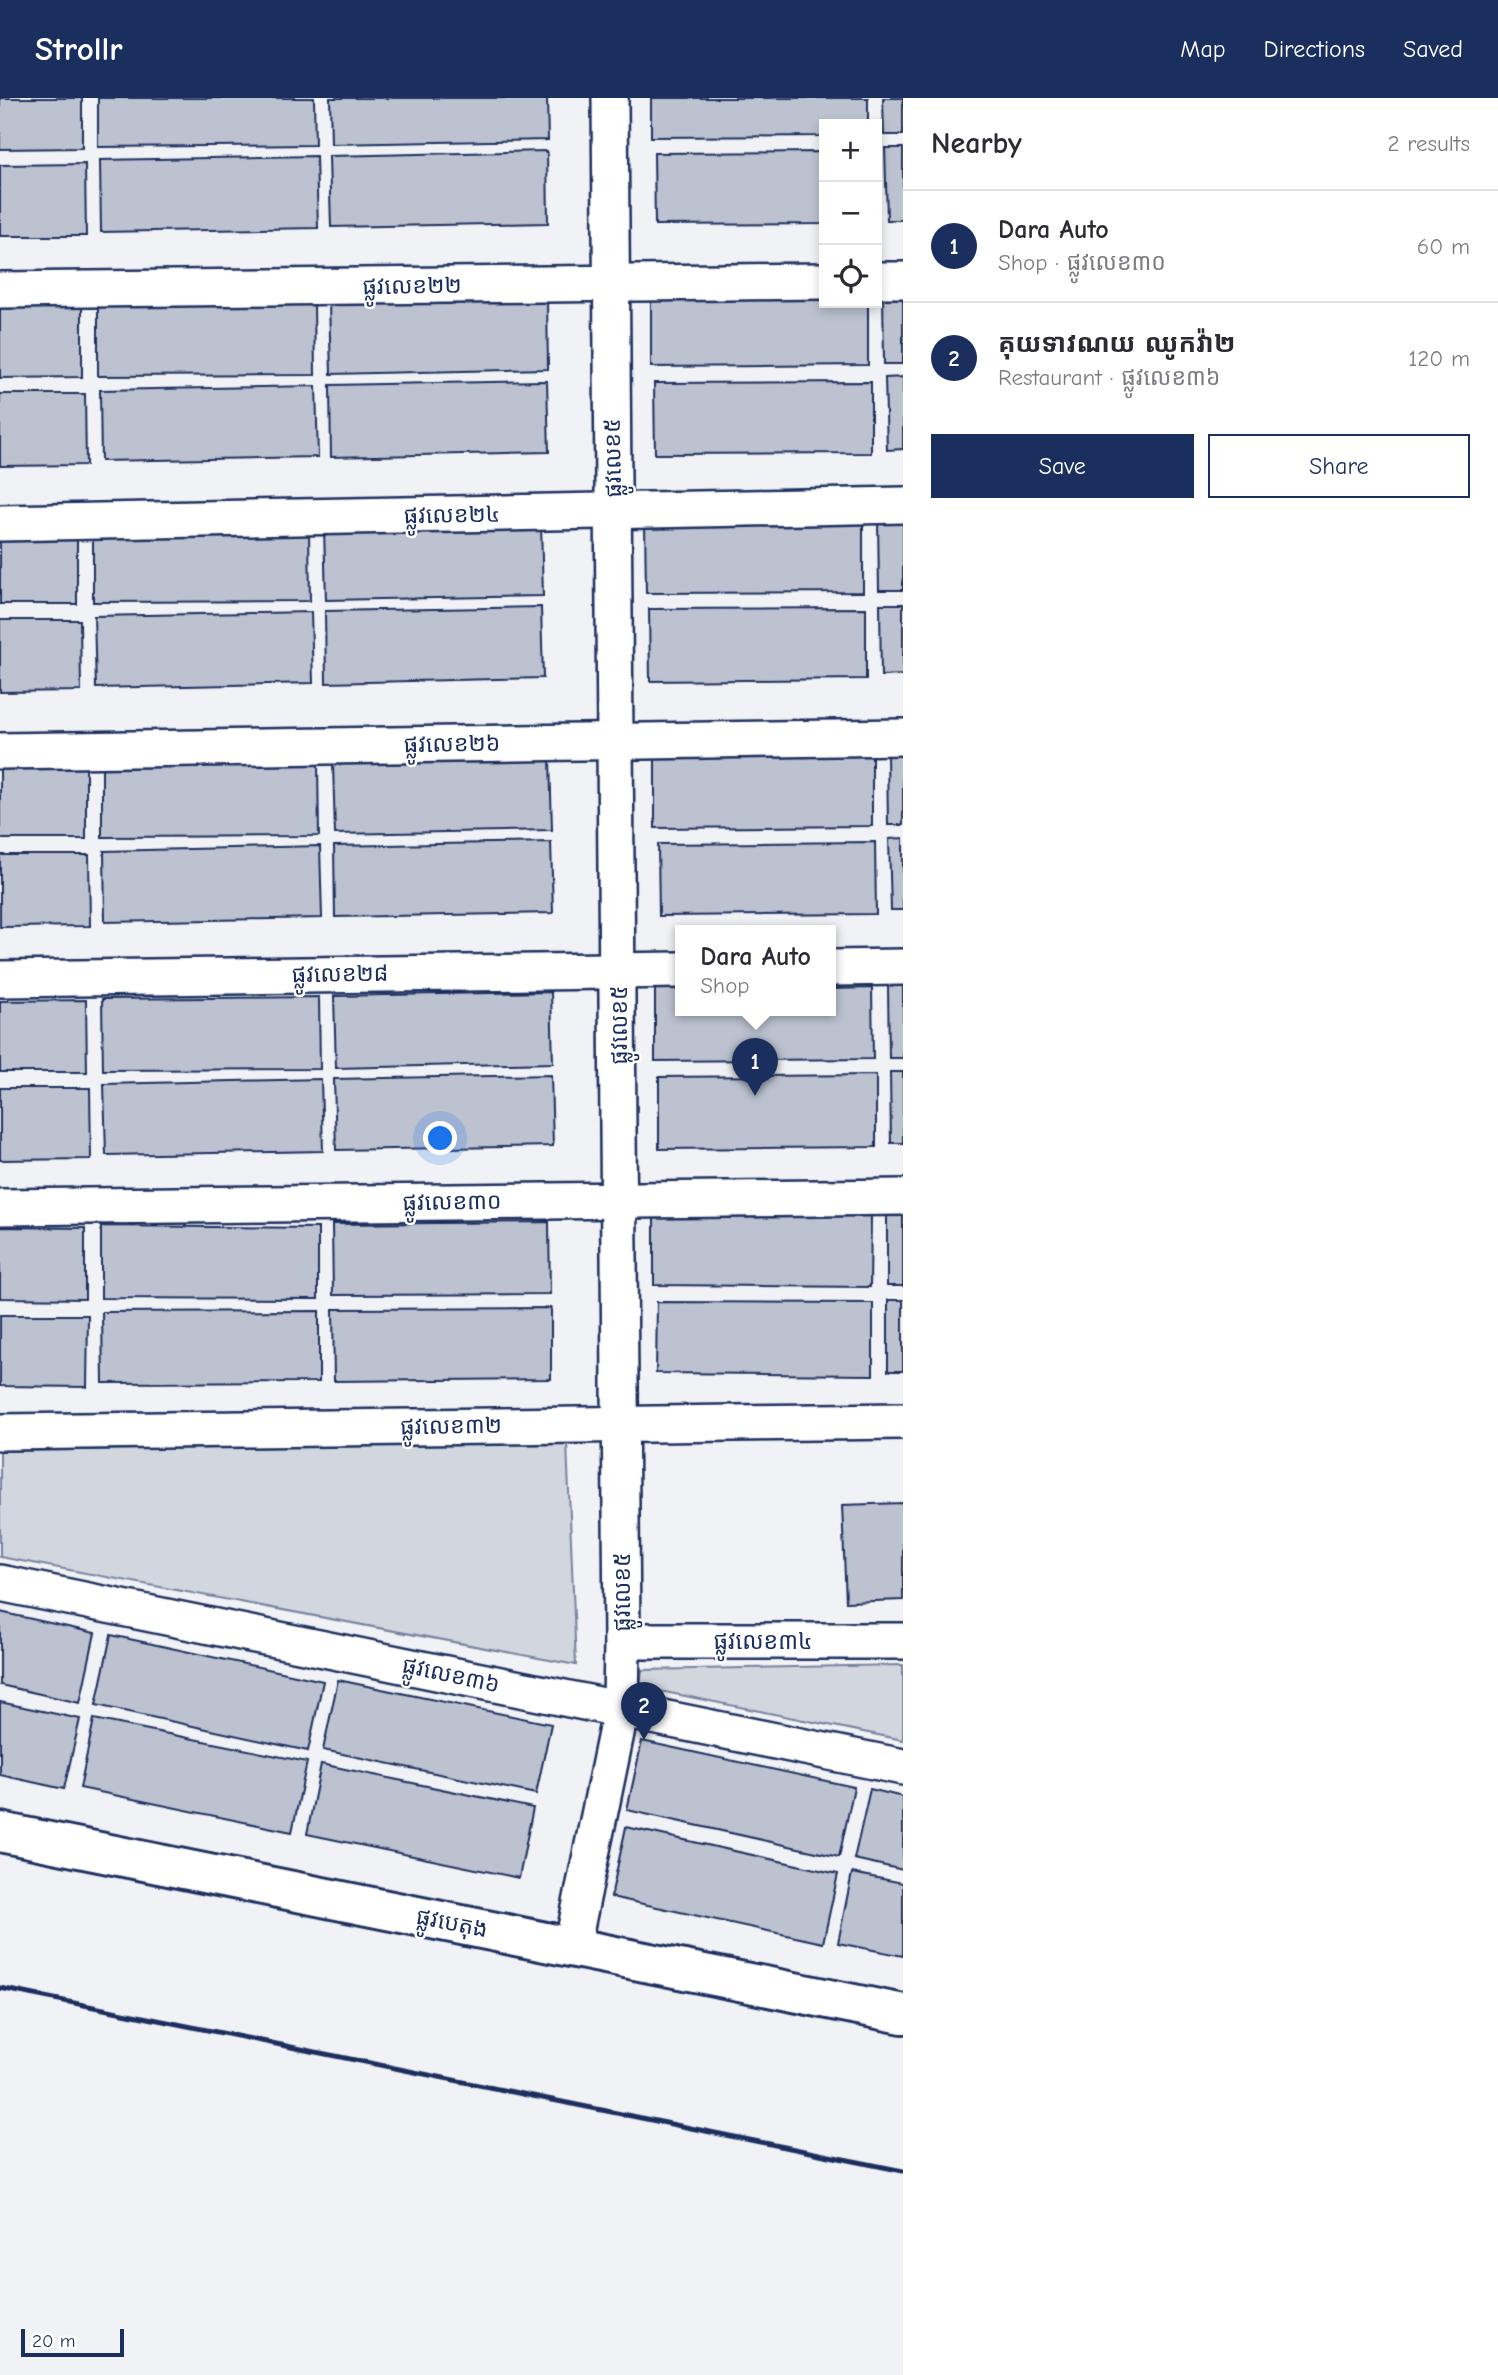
<!DOCTYPE html>
<meta charset="utf-8">
<style>
body{margin:0;font-family:"Comic Neue","Noto Sans Khmer",sans-serif;background:#f2f2f3;color:#2b2b33}
.controls{position:absolute;right:21px;top:21px;display:grid;overflow:hidden;border-radius:0px;box-shadow:0 4px 10px #0003}
.controls button{width:63px;height:63px;display:grid;place-items:center;padding:0;border:0;border-bottom:2px solid #e1e1e2;background:#fff;color:#2b2b33;font:35px sans-serif}
.scale{position:absolute;left:21px;bottom:18px;width:103px;box-sizing:border-box;padding-left:7px;border:4px solid #1b2f5e;border-top:0;font-size:19px;line-height:24px;white-space:nowrap;color:#1b2f5e;-webkit-text-stroke:5px #fff;paint-order:stroke}
.you{position:absolute;left:441px;top:1041px;width:24px;height:24px;margin:-18px;border:5px solid #fff;border-radius:50%;background:#1a73e8;box-shadow:0 0 0 10px #1a73e833}
.badge{display:grid;place-items:center;width:46px;height:46px;border-radius:50%;background:#1b2f5e;color:#fff;font-size:23px;font-weight:700}
.pin{position:absolute;translate:-50% -58px;filter:drop-shadow(0 2px 4px #0008)}
.pin::after{content:'';position:absolute;top:37px;width:24px;height:21px;background:inherit;clip-path:polygon(0 0,100% 0,50% 100%)}
.popup{position:absolute;left:675px;top:827px;width:161px;height:91px;box-sizing:border-box;display:grid;place-content:center;border-radius:0px;background:#fff;filter:drop-shadow(0 2px 5px #0005);font-size:23px;white-space:nowrap;color:#7c7c81}
.popup b{font-size:26px;color:#2b2b33}
.popup::after{content:'';position:absolute;left:50%;top:100%;margin-left:-14px;border:14px solid transparent;border-top-color:#fff}
.list{margin:0;padding:0;list-style:none}
h2{display:flex;justify-content:space-between;align-items:center;height:91px;margin:0;padding:0 28px;font-size:30px}
h2 small{font-size:23px;font-weight:400;color:#7c7c81}
.list li{display:grid;grid-template-columns:46px 1fr auto;gap:21px;align-items:center;box-sizing:border-box;height:112px;padding:0 28px;border-top:2px solid #e1e1e2}
.list b{display:block;font-size:26px;white-space:nowrap}
.list p{margin:0;font-size:23px;white-space:nowrap;color:#7c7c81}
.list em{font-size:23px;font-style:normal;color:#7c7c81}
.actions{display:flex;gap:14px;padding:21px 28px}
.actions a{flex:1;padding:16px 0;border:2px solid #1b2f5e;border-radius:0px;text-align:center;font-size:24px;color:#1b2f5e}
.actions .main{background:#1b2f5e;color:#fff}
.icon{flex:none;width:38px;height:38px;fill:none;stroke:currentColor;stroke-width:2;stroke-linecap:round;stroke-linejoin:round}
.map{position:relative;flex:none;width:903px;height:2277px;overflow:hidden}
header{display:flex;align-items:center;gap:42px;box-sizing:border-box;height:98px;padding:0 35px;background:#1b2f5e;color:#fff}
header strong{font-size:33px}
nav{display:flex;gap:38px;margin-inline-start:auto;font-size:24px}
main{display:flex}
aside{flex:1;background:#fff}
.map>svg:first-child{display:block}
.green{fill:#d2d6df;stroke:#76829e;stroke-width:2}
.building{fill:#bcc2d0;stroke:#1b2f5e;stroke-width:2}
.lines{fill:none;stroke-linecap:round;stroke-linejoin:round}
.minor-casing{stroke:#1b2f5e;stroke-width:40}
.secondary-casing{stroke:#1b2f5e;stroke-width:44}
.minor{stroke:#fff;stroke-width:35}
.secondary{stroke:#fff;stroke-width:38}
.rail{stroke:#1b2f5e;stroke-width:5}
.labels{text-anchor:middle;dominant-baseline:central;stroke-width:5;stroke-linejoin:round;paint-order:stroke}
.street-label{font-size:23px;fill:#1b2f5e;stroke:#fff}
</style>
<header>
<strong>Strollr</strong>
<nav><a>Map</a><a>Directions</a><a>Saved</a></nav>
</header>
<main>
<div class="map">
<svg width="903" height="2277" viewBox="0 0 903 2277">
<rect width="100%" height="100%" fill="#f1f2f5"/>
<filter id="ink" filterUnits="userSpaceOnUse"><feTurbulence type="fractalNoise" baseFrequency=".0143" numOctaves="2"/><feDisplacementMap in="SourceGraphic" scale="14" xChannelSelector="R" yChannelSelector="G"/><feConvolveMatrix kernelMatrix="1 2 1 2 8 2 1 2 1" color-interpolation-filters="sRGB"/></filter>
<g filter="url(#ink)">
<g class="green">
<path d="M567,1345L576,1567L0,1459V1353Z"/>
<path d="M903,1567V1642L640,1589L642,1572Z"/>
</g>
<g class="building">
<path d="M0,0H82V50L0,51Z"/>
<path d="M98,0H314L315,47L98,49Z"/>
<path d="M330,0H547L548,42L331,46Z"/>
<path d="M651,0H868V26H824V38L651,39Z"/>
<path d="M883,0H903V37H884Z"/>
<path d="M885,50H903V122H887Z"/>
<path d="M547,53L548,125L331,129L329,58Z"/>
<path d="M824,54V126L655,127L654,55Z"/>
<path d="M316,58L318,130L101,134L100,62Z"/>
<path d="M85,66L86,138H0V67Z"/>
<path d="M903,194V266H884L883,195Z"/>
<path d="M824,196V205H868V267L651,269V197Z"/>
<path d="M547,200L548,271L331,276L329,204Z"/>
<path d="M314,205L315,277L98,278V207Z"/>
<path d="M82,208V279L0,280V209Z"/>
<path d="M903,279V351L887,352L885,280Z"/>
<path d="M547,283L549,354L331,359L330,287Z"/>
<path d="M871,284V355L655,356L654,285Z"/>
<path d="M316,288L318,359L101,363L100,292Z"/>
<path d="M0,296H85L86,367L0,368Z"/>
<path d="M878,421H903V492H879Z"/>
<path d="M863,422V494L646,495L645,424Z"/>
<path d="M541,426L543,498L326,502L324,430Z"/>
<path d="M309,432L310,503L93,504V433Z"/>
<path d="M77,434V506H0V435Z"/>
<path d="M880,506H903V577L881,578Z"/>
<path d="M541,509L543,580L326,585L325,513Z"/>
<path d="M866,510V581L650,583L649,511Z"/>
<path d="M311,514L313,585L96,590L94,518Z"/>
<path d="M0,522H80L81,593L0,594Z"/>
<path d="M887,655H903V727H888Z"/>
<path d="M872,657V728L655,730V659Z"/>
<path d="M550,660L552,732L335,736L333,665Z"/>
<path d="M318,666L319,738L102,739V668Z"/>
<path d="M86,669V741H0V670Z"/>
<path d="M903,740V812H891L889,741Z"/>
<path d="M551,744L553,815L335,819L334,748Z"/>
<path d="M875,744L876,816L659,818L658,746Z"/>
<path d="M320,748L322,820L105,824L104,753Z"/>
<path d="M0,757H89L90,828L0,829Z"/>
<path d="M888,888H903V960H889Z"/>
<path d="M872,890L873,961L655,963V891H680V912H830V891Z"/>
<path d="M551,894L553,965L336,970L334,898Z"/>
<path d="M319,899L320,971L103,972L102,901Z"/>
<path d="M86,902L87,974H0V903Z"/>
<path d="M890,974H903V1045H891Z"/>
<path d="M551,977L553,1048L336,1052L334,981Z"/>
<path d="M876,977V1049L659,1051V979Z"/>
<path d="M321,981L323,1053L106,1057L104,986Z"/>
<path d="M0,990H90L91,1061L0,1062Z"/>
<path d="M654,1116L871,1118L870,1189L654,1187Z"/>
<path d="M887,1116L903,1117V1188H887Z"/>
<path d="M549,1124L550,1196L333,1197L332,1126Z"/>
<path d="M101,1128L318,1130V1201L101,1200Z"/>
<path d="M0,1129L85,1130V1201L0,1200Z"/>
<rect x="888" y="1202" width="15" height="71"/>
<path d="M657,1204L873,1205V1277L656,1275Z"/>
<path d="M551,1210V1281L334,1283L333,1211Z"/>
<path d="M319,1213V1284L103,1285L102,1214Z"/>
<path d="M0,1217H88L87,1289L0,1288Z"/>
<path d="M903,1405V1502L846,1504L842,1407Z"/>
<path d="M0,1514L95,1535L80,1605L0,1587Z"/>
<path d="M111,1537L323,1583L308,1653L96,1607Z"/>
<path d="M338,1582L551,1626L536,1696L323,1652Z"/>
<path d="M0,1604L80,1621L64,1691L0,1677Z"/>
<path d="M94,1621L307,1664L292,1734L80,1690Z"/>
<path d="M642,1643L854,1689L839,1759L627,1712Z"/>
<path d="M321,1666L533,1710L519,1780L307,1736Z"/>
<path d="M870,1691L903,1699V1772L854,1761Z"/>
<path d="M626,1729L838,1776L823,1845L611,1799Z"/>
<path d="M852,1775L903,1785V1858L838,1845Z"/>
</g>
<g class="lines">
<defs>
<g id="minor">
<path d="M877,182H903"/>
<path d="M0,192L824,183"/>
<path d="M0,425L903,407"/>
<path d="M0,653L903,639"/>
<path d="M830,870L903,869"/>
<path d="M0,881L680,872"/>
<path d="M0,1109L903,1099"/>
<path d="M0,1334L903,1323"/>
<path d="M0,1485L903,1669"/>
<path d="M622,1543H903"/>
<path d="M572,1849L621,1611L622,1543L610,0"/>
</g>
<path id="secondary" d="M0,1734L903,1916"/>
</defs>
<use href="#minor" class="minor-casing"/>
<use href="#secondary" class="secondary-casing"/>
<use href="#minor" class="minor"/>
<use href="#secondary" class="secondary"/>
<path class="rail" d="M0,1890L903,2073"/>
</g>
</g>
<g class="labels">
<g class="street-label">
<text transform="translate(412 188) rotate(-1)">ផ្លូវលេខ២២</text>
<text transform="translate(613 360) rotate(-91)">ផ្លូវលេខ៥</text>
<text transform="translate(452 417) rotate(-1)">ផ្លូវលេខ២៤</text>
<text transform="translate(452 646) rotate(-1)">ផ្លូវលេខ២៦</text>
<text transform="translate(340 876) rotate(-1)">ផ្លូវលេខ២៨</text>
<text transform="translate(619 927) rotate(-90)">ផ្លូវលេខ៥</text>
<text transform="translate(452 1104) rotate(-1)">ផ្លូវលេខ៣០</text>
<text transform="translate(451 1328) rotate(-1)">ផ្លូវលេខ៣២</text>
<text transform="translate(622 1494) rotate(-90)">ផ្លូវលេខ៥</text>
<text x="763" y="1543">ផ្លូវលេខ៣៤</text>
<text transform="translate(451 1577) rotate(12)">ផ្លូវលេខ៣៦</text>
<text transform="translate(452 1825) rotate(11)">ផ្លូវបេតុង</text>
</g>
</g>
</svg>
<div class="controls">
<button>+</button>
<button>−</button>
<button><svg class="icon" aria-label="locate" viewBox="0 0 24 24"><circle cx="12" cy="12" r="6"/><path d="M12 2v4M12 18v4M2 12h4M18 12h4"/></svg></button>
</div>
<div class="scale">20 m</div>
<div class="you"></div>
<div class="pin badge" style="left:755px;top:998px">1</div>
<div class="popup"><b>Dara Auto</b>Shop</div>
<div class="pin badge" style="left:644px;top:1642px">2</div>
</div>
<aside>
<h2>Nearby<small>2 results</small></h2>
<ul class="list">
<li><span class="badge">1</span><div><b>Dara Auto</b><p>Shop · ផ្លូវលេខ៣០</p></div><em>60 m</em></li>
<li><span class="badge">2</span><div><b>គុយទាវណយ ឈូកវ៉ា២</b><p>Restaurant · ផ្លូវលេខ៣៦</p></div><em>120 m</em></li>
</ul>
<div class="actions"><a class="main">Save</a><a>Share</a></div>
</aside>
</main>
